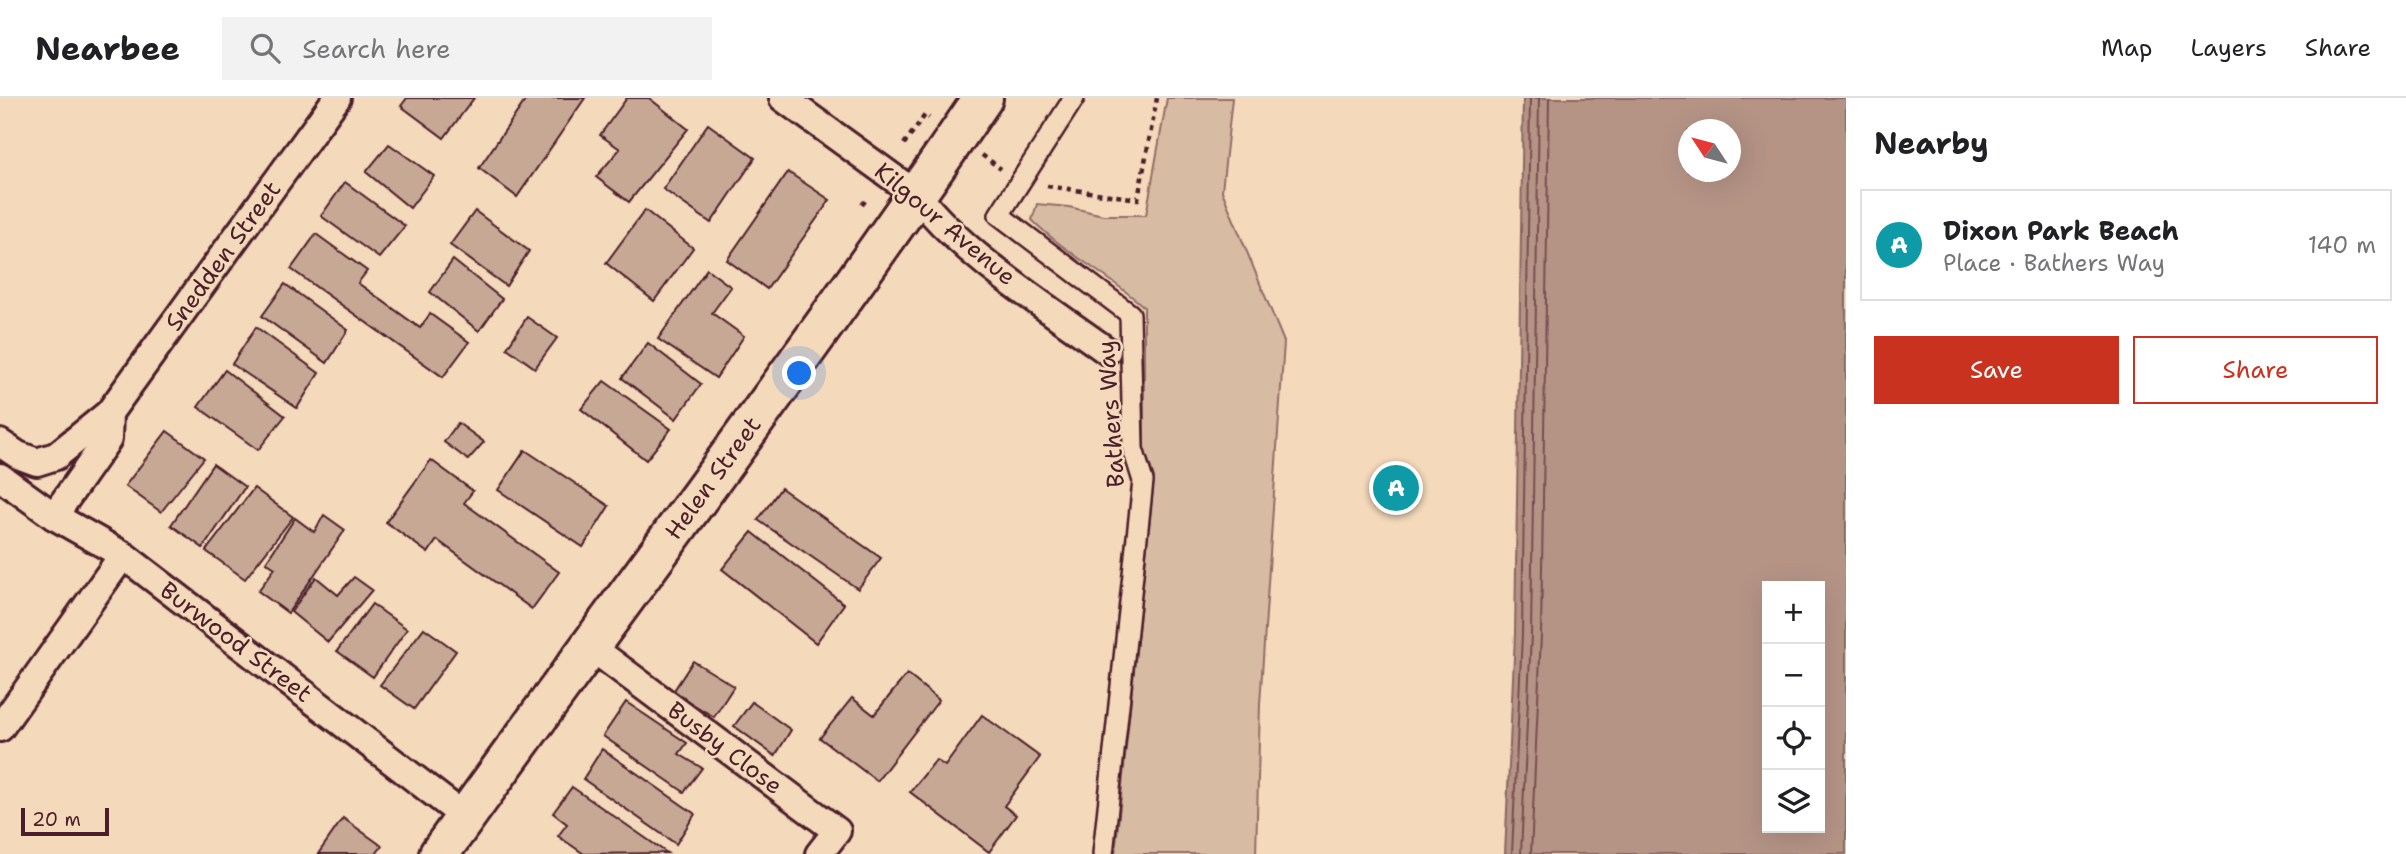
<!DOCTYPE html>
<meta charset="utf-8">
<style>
body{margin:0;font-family:"Shantell Sans",sans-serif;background:#f2f2f2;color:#202124}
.controls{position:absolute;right:21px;bottom:21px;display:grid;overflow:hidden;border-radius:0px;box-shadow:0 7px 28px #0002}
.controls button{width:63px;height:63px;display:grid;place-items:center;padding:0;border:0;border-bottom:2px solid #e0e0e0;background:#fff;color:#202124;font:35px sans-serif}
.compass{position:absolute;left:1678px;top:21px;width:63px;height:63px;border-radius:50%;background:#fff;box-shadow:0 7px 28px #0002;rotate:306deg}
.scale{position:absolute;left:21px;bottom:18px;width:88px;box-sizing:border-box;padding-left:7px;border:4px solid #4a1f2b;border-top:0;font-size:19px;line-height:24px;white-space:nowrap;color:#4a1f2b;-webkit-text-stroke:5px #f4d9bb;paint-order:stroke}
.you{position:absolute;left:800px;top:276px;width:24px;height:24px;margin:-18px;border:5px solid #fff;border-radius:50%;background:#1a73e8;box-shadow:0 0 0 10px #1a73e833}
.badge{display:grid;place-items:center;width:46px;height:46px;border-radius:50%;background:#c8321e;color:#fff;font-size:23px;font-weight:700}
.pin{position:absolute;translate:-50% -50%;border:4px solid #fff;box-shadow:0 2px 7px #0006}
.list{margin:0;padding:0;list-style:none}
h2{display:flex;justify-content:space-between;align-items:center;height:91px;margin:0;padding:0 28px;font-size:30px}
h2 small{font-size:23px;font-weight:400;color:#757577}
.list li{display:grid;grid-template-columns:46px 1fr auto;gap:21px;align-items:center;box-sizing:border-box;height:112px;margin:0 14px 14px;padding:0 14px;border:2px solid #e0e0e0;border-radius:0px}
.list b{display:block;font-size:26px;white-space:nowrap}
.list p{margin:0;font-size:23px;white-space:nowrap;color:#757577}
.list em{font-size:23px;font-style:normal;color:#757577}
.actions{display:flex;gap:14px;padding:21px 28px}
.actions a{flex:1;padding:16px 0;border:2px solid #c8321e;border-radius:0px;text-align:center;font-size:24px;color:#c8321e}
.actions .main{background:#c8321e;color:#fff}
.icon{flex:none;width:38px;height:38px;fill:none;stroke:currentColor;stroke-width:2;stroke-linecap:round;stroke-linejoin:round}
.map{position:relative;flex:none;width:1846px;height:756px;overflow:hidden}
header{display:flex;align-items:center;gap:42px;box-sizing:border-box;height:98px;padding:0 35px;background:#fff;border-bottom:2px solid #e0e0e0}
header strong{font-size:33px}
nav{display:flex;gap:38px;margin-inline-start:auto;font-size:24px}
.search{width:490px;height:63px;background:#f2f2f2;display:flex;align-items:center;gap:18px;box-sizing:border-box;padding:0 24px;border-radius:0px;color:#757577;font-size:26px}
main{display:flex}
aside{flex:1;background:#fff}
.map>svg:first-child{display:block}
.green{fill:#d8bba3;stroke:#916d67;stroke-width:2}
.water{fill:#b59486;stroke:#8a6562;stroke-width:2;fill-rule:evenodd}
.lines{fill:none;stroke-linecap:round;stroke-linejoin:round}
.shore{stroke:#754e4f;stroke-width:2}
.building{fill:#c7a895;stroke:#4a1f2b;stroke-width:2}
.pedestrian-casing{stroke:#4a1f2b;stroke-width:24}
.minor-casing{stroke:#4a1f2b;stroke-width:32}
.secondary-casing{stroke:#4a1f2b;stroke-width:44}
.path{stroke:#4a1f2b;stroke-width:4.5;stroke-dasharray:5 5;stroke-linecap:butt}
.pedestrian{stroke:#f4d9bb;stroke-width:19}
.minor{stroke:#f4d9bb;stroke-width:26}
.secondary{stroke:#f4d9bb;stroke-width:38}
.labels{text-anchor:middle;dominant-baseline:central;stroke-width:5;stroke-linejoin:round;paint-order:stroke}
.street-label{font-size:24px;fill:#4a1f2b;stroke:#f4d9bb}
</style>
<header>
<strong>Nearbee</strong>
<div class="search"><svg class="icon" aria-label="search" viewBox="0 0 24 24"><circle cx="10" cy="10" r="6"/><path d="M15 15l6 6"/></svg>Search here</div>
<nav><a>Map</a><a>Layers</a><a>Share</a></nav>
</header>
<main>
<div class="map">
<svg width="1846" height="756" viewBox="0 0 1846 756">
<rect width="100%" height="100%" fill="#f4d9bb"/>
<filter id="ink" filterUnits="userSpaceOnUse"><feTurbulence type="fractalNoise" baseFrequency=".0143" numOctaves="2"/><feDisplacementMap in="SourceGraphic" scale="14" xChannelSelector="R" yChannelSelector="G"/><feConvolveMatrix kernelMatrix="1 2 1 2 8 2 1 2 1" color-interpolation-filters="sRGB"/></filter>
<g filter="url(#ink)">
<path class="green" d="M1167,0H1232L1222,93L1284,244L1260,606L1256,756H1115L1154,379L1144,351V209C1109,177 1066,156 1032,122L1037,106L1069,109L1103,117H1146Z"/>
<path class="water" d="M1523,0H1846V756H1505L1515,536ZM1688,32H1730V74H1688ZM1767,488H1820V730H1767Z"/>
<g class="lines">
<g class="shore">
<path d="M1512,756L1522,536L1530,0"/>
<path d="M1521,756L1531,536L1539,0"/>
<path d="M1531,756L1541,537L1549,0"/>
</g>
</g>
<g class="building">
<path d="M407,0H474L444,40L401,8Z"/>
<path d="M527,0H585L517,99L479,70Z"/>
<path d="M627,0H649L688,31L629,104L596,79L620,51L600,37Z"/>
<path d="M708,26L755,60L711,125L663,91Z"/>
<path d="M389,46L434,78L410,110L366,74Z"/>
<path d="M788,74L830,102L767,191L727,162Z"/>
<path d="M345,84L405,128L379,160L321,118Z"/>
<path d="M645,112L693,150L654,203L606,165Z"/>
<path d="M475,113L529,153L506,188L450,147Z"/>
<path d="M316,136L367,173L358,185L420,230L430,216L469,244L443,279L291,171Z"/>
<path d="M453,162L502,201L479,233L430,194Z"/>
<path d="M707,171L731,189L712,215L744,238L716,280L658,241Z"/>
<path d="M285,186L348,232L327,265L262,218Z"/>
<path d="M527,219L557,240L535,270L507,250Z"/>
<path d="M256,229L319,275L297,310L232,266Z"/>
<path d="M648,245L701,286L676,321L622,280Z"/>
<path d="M225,272L285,318L258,352L198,309Z"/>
<path d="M604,283L671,331L646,362L581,311Z"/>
<path d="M458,325L484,344L468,362L444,344Z"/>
<path d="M167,333L204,360L161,414L125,388Z"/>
<path d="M525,352L609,408L583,449L498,392Z"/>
<path d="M431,362L473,393L464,405L559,474L532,511L437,442L428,455L386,424Z"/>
<path d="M213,366L245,389L203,450L171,427Z"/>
<path d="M254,390L293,419L245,481L206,453Z"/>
<path d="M781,390L881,460L858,491L758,422Z"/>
<path d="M324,417L345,432L288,515L258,493L275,470L266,464L295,420L314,434Z"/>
<path d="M752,434L844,506L816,545L722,471Z"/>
<path d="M316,479L338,497L354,479L372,492L328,544L291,514Z"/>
<path d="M372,506L407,531L373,579L337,553Z"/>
<path d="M424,530L456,553L414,611L380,587Z"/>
<path d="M693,563L734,588L714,619L673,594Z"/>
<path d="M907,576L939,602L877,683L820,640L852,600L874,617Z"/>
<path d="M626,604L687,645L679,656L702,670L684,694L603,638Z"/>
<path d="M752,604L791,632L775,658L734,628Z"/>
<path d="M982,617L1040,659L1004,708L1016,717L989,754L910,694L936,662L945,668Z"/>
<path d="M602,651L695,716L676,746L583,681Z"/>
<path d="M572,689L667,755L584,756L558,738L567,726L553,715Z"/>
<path d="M343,720L382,748L376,756H318Z"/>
</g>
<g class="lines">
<defs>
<path id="pedestrian" d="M1074,0L999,117L1130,216L1133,351L1143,383L1103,756"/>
<g id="minor">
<path d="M783,0L917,97C965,159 1044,207 1107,253"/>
<path d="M0,345L18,357L37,364L56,358L109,315L337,0"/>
<path d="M0,379L54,418L123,457L465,719"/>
<path d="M54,418L108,341L109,315"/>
<path d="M591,549L837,733L819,756"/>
<path d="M0,630L123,457"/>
</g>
<path id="secondary" d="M439,756C620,504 808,257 983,0"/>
</defs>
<use href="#pedestrian" class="pedestrian-casing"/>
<use href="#minor" class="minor-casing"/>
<use href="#secondary" class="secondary-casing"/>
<g class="path">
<path d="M904,46L925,17L929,20"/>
<path d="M982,57L1001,71"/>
<path d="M1047,88L1138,101L1157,0"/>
<path d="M862,107L868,99"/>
</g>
<use href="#pedestrian" class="pedestrian"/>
<use href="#minor" class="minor"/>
<use href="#secondary" class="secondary"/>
</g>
</g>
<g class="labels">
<g class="street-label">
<text transform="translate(945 126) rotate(40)">Kilgour Avenue</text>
<text transform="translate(223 158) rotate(-54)">Snedden Street</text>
<text transform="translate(1111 316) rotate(-94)">Bathers Way</text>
<text transform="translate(713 380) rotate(-54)">Helen Street</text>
<text transform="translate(236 544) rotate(37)">Burwood Street</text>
<text transform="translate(725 650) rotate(37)">Busby Close</text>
</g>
</g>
</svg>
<div class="controls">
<button>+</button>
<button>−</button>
<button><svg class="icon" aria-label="locate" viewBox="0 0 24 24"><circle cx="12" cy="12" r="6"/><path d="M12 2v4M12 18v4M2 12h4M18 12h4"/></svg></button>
<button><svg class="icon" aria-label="layers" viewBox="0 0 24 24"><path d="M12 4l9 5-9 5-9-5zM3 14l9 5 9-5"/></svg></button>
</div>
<svg class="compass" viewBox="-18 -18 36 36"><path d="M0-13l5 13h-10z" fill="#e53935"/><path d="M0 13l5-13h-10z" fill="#757577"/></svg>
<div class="scale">20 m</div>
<div class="you"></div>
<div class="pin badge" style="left:1396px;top:390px;background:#0f9aa8">A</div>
</div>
<aside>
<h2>Nearby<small></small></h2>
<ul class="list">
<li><span class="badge" style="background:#0f9aa8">A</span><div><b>Dixon Park Beach</b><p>Place · Bathers Way</p></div><em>140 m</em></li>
</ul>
<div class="actions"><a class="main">Save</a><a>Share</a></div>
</aside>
</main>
